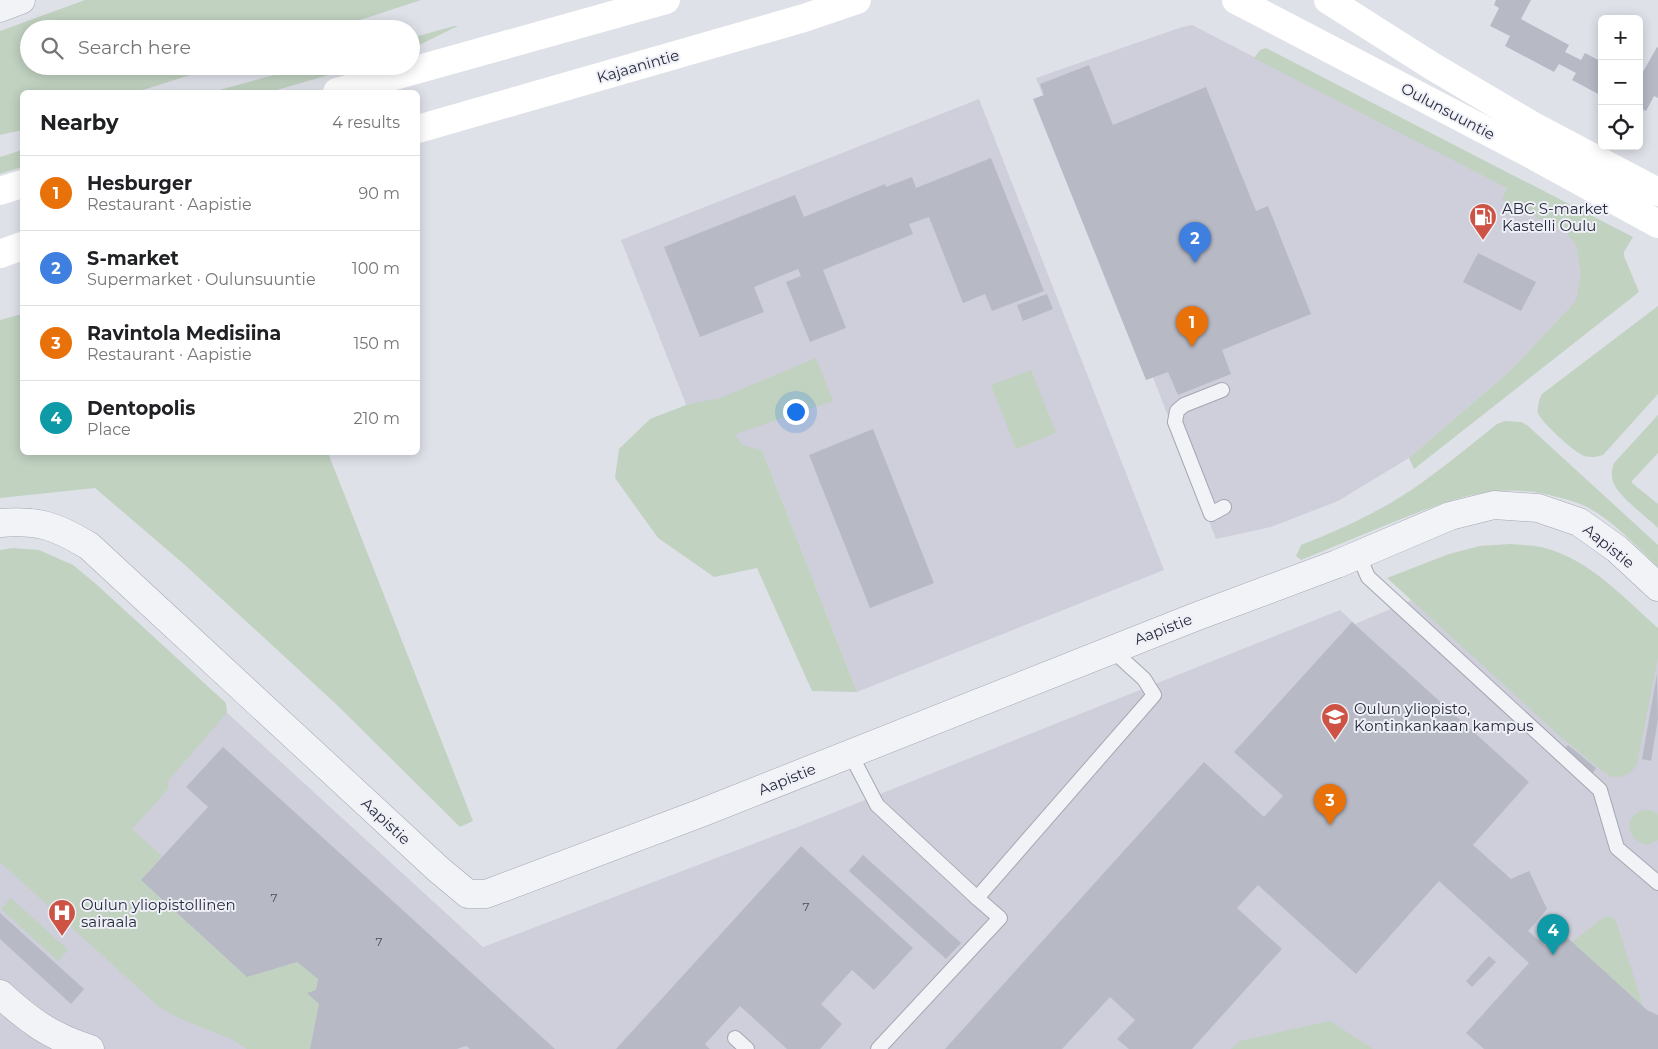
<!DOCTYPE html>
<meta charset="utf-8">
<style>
body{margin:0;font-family:Montserrat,sans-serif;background:#f6f6f6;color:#202124}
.controls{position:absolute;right:15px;top:15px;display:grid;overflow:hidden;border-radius:8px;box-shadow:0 2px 12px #0003}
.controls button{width:45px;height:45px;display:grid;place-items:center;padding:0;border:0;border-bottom:1px solid #e0e0e0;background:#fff;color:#202124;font:25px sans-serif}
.you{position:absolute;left:795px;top:411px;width:18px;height:18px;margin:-12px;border:4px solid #fff;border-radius:50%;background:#1a73e8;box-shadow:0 0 0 8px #1a73e833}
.badge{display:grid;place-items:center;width:32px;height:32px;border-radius:50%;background:#1a73e8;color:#fff;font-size:16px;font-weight:700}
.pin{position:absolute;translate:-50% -41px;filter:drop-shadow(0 1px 2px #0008)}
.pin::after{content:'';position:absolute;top:26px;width:18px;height:15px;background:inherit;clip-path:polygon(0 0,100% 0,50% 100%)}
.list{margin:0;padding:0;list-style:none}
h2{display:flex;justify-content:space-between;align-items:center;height:65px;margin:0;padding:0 20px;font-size:21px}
h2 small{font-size:16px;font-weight:400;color:#757577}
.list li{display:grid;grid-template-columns:32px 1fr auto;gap:15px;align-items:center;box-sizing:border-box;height:75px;padding:0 20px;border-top:1px solid #e0e0e0}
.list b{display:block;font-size:19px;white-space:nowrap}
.list p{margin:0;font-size:16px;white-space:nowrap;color:#757577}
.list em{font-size:16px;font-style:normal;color:#757577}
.icon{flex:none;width:28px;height:28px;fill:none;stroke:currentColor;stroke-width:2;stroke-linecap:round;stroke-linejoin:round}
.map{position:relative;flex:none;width:1658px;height:1049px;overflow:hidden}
.search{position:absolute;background:#fff;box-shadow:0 2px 12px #0003;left:20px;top:20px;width:400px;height:55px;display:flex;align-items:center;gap:12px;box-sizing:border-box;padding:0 18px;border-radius:28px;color:#757577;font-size:19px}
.panel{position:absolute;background:#fff;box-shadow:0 2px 12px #0003;left:20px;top:90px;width:400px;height:365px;border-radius:8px}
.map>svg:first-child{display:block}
.built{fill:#cecfda}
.green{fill:#c1d2c1}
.building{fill:#b7b9c5}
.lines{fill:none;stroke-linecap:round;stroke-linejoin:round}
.service-casing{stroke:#a4a7b3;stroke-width:16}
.minor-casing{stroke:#a4a7b3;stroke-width:29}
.service{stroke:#f2f3f7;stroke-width:14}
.minor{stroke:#f2f3f7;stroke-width:28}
.secondary{stroke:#fff;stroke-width:28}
.labels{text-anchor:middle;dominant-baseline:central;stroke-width:4;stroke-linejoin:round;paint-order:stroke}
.number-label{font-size:12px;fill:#4c4e61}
.street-label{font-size:15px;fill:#282b40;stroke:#eff0f6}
.poi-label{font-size:15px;fill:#282b40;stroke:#eff0f6;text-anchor:start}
</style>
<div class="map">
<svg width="1658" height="1049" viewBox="0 0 1658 1049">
<rect width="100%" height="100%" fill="#dfe1e9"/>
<g class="built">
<path d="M1192,25L1585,228L1592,285L1511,370L1409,458L1338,501L1271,527L1216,539L1036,78L1182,27Z"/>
<path d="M979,99L1164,570L857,692L762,450L712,470L621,240Z"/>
<path d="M0,561L69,568L483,947L800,826L1340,610L1355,624L1478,572L1592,597L1658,657V1049H0Z"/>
</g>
<g class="green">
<path d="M85,0H421L333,29H29V66H218L137,92H22V130L0,135V31Z"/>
<path d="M454,26H458L411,49V38Z"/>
<path d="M1266,48L1633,237L1624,252V256L1639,292L1414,469L1409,458L1511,370L1576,301L1581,273L1576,245L1565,231L1502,200L1507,188L1254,58L1260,50Z"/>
<path d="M307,66H360L270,92H212Z"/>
<path d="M22,150V167L0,174V157Z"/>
<path d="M1658,306V394L1603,455C1597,457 1590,458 1584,456C1575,453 1540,421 1538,413C1537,407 1539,400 1542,394Z"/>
<path d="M22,314V452L328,453L473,821L460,827L337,705L185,565L95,488L0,498V320Z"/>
<path d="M816,358L833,401L735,434L742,445L762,450L857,692L812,691L757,568L714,577L658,538L615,478L619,449L650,419L686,405L720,398Z"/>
<path d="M1031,370L1056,433L1016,449L991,385Z"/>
<path d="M1658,415V453L1632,481V483L1658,504V528C1647,517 1622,499 1615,486C1611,479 1611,470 1614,463Z"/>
<path d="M1505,421L1521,422L1527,425L1658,545V567C1636,546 1613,520 1585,506C1576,502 1566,499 1557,497C1495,480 1453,499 1396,521C1364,534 1333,547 1301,560L1296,556L1301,545C1344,528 1386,509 1424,481C1449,463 1473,443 1497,424Z"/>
<path d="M1510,544C1521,545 1534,545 1545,548C1590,560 1624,598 1658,628V656L1638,760L1635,768L1628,774L1619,777H1612L1601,770L1562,738L1387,578L1449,554L1480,546Z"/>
<path d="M13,548L39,550L73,565L96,584L226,703L227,712L219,722L167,782L169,788L132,829L162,856L141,880L247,977L297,962L318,979L316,990L319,1004L310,1049H247L233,1040L176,1017L159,1007L0,862V550Z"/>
<path d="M1644,810H1650L1658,814V840L1647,845C1626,840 1622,816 1644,810Z"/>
<path d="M11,898L68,950L58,961L1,909Z"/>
<path d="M1610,916L1616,921L1643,1006L1572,942L1604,917Z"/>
<path d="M1330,1021L1373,1049H1231L1240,1041Z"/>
</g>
<g class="building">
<path d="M1496,0H1531L1521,19L1569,45L1565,52L1581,60L1585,53L1602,62V96L1572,80L1576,73L1559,64L1554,72L1505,46L1510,36L1490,26L1499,8L1494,5Z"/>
<path d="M1657,47L1658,48V98L1654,96L1646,111L1639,107V79Z"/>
<path d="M1089,65L1113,125L1206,87L1256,211L1268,206L1311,314L1222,350L1231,374L1178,395L1168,372L1146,380L1033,99L1044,95L1040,84Z"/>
<path d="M991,158L1044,291L992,311L985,294L963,303L929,217L909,224L913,234L823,270L846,328L810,342L786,282L801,276L798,269L754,287L764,312L700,337L664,247L795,195L804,217L885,184L886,187L912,177L916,188Z"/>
<path d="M1478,253L1536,282L1521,311L1463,282Z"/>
<path d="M1047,294L1053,309L1023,321L1017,305Z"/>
<path d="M873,429L934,583L870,608L809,455Z"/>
<path d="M1352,622L1529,782L1473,845L1511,879L1529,871L1547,909L1528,931L1545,946L1559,930L1647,1010L1658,1015V1049H1484L1466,1033L1529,963L1439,881L1356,974L1258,885L1237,908L1282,949L1192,1049H1129L1117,1039L1135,1020L1110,997L1062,1049H945L1204,762L1264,817L1283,796L1234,752Z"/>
<path d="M1657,674L1658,719L1651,761L1642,759Z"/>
<path d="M1568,745L1596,768L1592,774L1563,751Z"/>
<path d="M223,747L407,914L555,1049H470L466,1046L457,1049H310L319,1004L307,993L316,990L318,979L297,962L247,977L141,880L208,807L186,787Z"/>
<path d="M801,846L913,948L874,990L852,970L821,1004L842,1024L820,1049H787L740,1006L705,1044L710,1049H616Z"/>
<path d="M863,855L961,943L946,959L849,871Z"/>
<path d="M0,913L84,989L71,1004L0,939Z"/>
<path d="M1489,956L1496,962L1472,987L1466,981Z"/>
</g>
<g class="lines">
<defs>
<g id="service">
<path d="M1222,390L1184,405L1177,411L1175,422L1211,514L1224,507"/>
<path d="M1359,556L1368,577L1600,790L1617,848L1658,883"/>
<path d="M850,753L877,805L977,898L1154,695L1144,679L1111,649"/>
<path d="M735,1038L747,1049"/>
<path d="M878,1049L1000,918L977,898"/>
</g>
<g id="minor">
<path d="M0,8L21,0"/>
<path d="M0,523C39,520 56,526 89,546L438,869L468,894H486L701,813L1195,617L1337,564L1450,516L1494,505L1538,508L1579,522L1617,549L1658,587"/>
<path d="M0,994C31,1022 50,1036 90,1049"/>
</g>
</defs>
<use href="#service" class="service-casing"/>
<use href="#minor" class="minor-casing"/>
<use href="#service" class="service"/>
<use href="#minor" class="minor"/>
<g class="secondary">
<path d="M1236,0L1523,150L1658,224"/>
<path d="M1328,0L1432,66L1535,127L1658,192"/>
<path d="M337,92L666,0"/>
<path d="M418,129L804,18L857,0"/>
<path d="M0,191L22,184"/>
<path d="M0,254L22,246"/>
</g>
</g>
<defs>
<symbol id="fuel-pin" viewBox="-11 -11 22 30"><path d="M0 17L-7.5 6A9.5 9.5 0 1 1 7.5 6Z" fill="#cd5345" stroke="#eff0f6"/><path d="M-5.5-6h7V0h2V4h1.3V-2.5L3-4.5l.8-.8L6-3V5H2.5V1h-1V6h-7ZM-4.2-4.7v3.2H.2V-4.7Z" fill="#fff"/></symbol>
<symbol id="university-pin" viewBox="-11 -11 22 30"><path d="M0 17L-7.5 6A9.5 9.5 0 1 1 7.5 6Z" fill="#cd5345" stroke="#eff0f6"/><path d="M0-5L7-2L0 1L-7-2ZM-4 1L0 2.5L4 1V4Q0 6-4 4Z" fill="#fff"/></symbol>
<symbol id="hospital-pin" viewBox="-11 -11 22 30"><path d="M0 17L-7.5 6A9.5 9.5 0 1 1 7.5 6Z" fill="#cd5345" stroke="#eff0f6"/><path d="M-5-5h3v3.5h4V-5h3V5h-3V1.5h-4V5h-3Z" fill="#fff"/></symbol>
</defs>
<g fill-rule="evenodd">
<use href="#fuel-pin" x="1467" y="201" width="32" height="43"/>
<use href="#university-pin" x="1319" y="701" width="32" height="43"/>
<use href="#hospital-pin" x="46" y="897" width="32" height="43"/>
</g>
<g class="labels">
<g class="number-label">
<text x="274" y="897">7</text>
<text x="806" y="906">7</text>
<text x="379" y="941">7</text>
</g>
<g class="street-label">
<text transform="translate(638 66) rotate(-16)">Kajaanintie</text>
<text transform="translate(1448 111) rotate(28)">Oulunsuuntie</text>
<text transform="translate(1609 546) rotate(39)">Aapistie</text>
<text transform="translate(1163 629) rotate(-21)">Aapistie</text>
<text transform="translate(787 779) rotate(-22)">Aapistie</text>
<text transform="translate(386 821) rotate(43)">Aapistie</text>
</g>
<g class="poi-label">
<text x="1502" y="208">ABC S-market<tspan x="1502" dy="17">Kastelli Oulu</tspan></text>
<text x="1354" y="708">Oulun yliopisto,<tspan x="1354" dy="17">Kontinkankaan kampus</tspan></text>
<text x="81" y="904">Oulun yliopistollinen<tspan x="81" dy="17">sairaala</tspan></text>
</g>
</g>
</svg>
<div class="controls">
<button>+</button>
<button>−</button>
<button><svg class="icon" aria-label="locate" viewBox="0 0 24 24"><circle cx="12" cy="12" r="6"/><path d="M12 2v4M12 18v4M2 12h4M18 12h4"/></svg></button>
</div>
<div class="you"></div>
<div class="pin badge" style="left:1192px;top:347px;background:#e8710a">1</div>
<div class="pin badge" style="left:1195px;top:263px;background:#3f7fe0">2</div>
<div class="pin badge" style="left:1330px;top:825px;background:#e8710a">3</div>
<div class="pin badge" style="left:1553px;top:955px;background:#0f9aa8">4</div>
<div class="search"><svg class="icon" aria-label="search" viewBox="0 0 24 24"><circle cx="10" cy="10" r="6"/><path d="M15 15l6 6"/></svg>Search here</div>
<section class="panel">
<h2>Nearby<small>4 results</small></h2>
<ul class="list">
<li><span class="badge" style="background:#e8710a">1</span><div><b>Hesburger</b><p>Restaurant · Aapistie</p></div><em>90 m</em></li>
<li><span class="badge" style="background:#3f7fe0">2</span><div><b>S-market</b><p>Supermarket · Oulunsuuntie</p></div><em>100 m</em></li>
<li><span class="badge" style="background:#e8710a">3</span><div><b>Ravintola Medisiina</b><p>Restaurant · Aapistie</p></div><em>150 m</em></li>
<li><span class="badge" style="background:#0f9aa8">4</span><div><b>Dentopolis</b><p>Place</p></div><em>210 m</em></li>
</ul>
</section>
</div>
